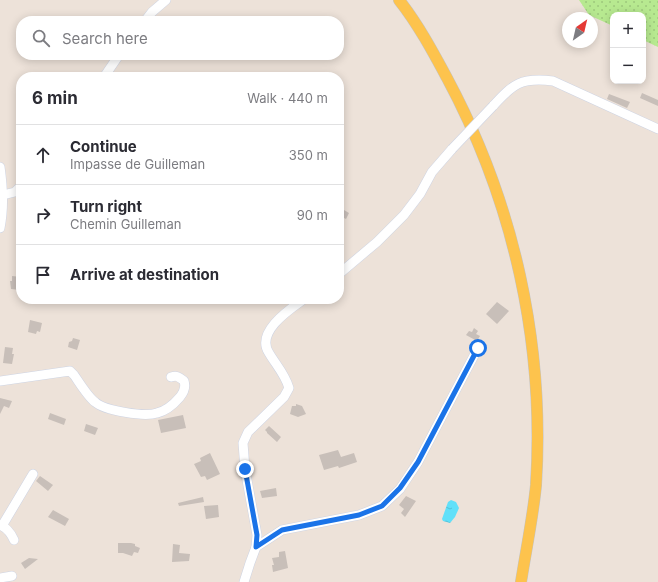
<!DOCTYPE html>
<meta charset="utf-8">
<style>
body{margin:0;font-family:Inter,sans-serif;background:#f7f7f7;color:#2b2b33}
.controls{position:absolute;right:12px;top:12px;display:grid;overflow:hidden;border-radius:8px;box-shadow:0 2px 10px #0003}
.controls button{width:36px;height:36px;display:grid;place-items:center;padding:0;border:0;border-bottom:1px solid #e1e1e2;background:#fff;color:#2b2b33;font:20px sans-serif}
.compass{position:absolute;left:562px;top:12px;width:36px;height:36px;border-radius:50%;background:#fff;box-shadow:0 2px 10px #0003;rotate:34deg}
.stop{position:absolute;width:12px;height:12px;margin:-9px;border:3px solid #1a73e8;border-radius:50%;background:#fff}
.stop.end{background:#1a73e8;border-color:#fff;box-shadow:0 1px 4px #0008}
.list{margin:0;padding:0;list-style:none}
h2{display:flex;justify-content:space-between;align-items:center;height:52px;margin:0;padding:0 16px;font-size:17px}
h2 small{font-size:13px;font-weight:400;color:#7c7c81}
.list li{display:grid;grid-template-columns:26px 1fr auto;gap:12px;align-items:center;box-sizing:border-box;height:60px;padding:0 16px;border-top:1px solid #e1e1e2}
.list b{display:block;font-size:15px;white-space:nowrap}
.list p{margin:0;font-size:13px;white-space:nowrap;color:#7c7c81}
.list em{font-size:13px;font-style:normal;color:#7c7c81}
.icon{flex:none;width:22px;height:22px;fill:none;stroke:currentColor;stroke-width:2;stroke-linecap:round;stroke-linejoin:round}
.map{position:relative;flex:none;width:658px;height:582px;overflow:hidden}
.search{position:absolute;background:#fff;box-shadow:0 2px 10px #0003;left:16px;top:16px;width:328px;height:44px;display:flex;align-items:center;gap:10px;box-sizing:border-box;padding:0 14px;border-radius:16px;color:#7c7c81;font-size:15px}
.panel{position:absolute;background:#fff;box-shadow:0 2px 10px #0003;left:16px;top:72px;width:328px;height:232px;border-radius:16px}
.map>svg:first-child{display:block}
.grass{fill:url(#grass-dots)}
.water{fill:url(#water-ripples)}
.building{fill:#c8bfb9}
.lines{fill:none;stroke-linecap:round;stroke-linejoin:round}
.minor-casing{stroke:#ced4e3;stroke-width:10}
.major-casing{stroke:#c3c3c3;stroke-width:12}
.minor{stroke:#fff;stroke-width:9}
.major{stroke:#fdc34d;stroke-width:11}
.minor-bridge-casing{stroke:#ced4e3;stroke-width:10;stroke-linecap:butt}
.minor-bridge{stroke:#fff;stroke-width:9}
.route{stroke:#1a73e8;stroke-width:5}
</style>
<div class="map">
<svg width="658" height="582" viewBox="0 0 658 582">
<defs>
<pattern id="grass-dots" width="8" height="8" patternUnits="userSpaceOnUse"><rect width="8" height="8" fill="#b7e990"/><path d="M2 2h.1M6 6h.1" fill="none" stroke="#9dc87c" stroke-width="1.8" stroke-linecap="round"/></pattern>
<pattern id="water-ripples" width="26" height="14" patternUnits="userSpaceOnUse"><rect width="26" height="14" fill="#61e0f9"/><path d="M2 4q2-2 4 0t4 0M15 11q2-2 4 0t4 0" fill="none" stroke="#54c0d5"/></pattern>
</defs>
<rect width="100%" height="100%" fill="#ede2d9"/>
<path class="grass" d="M579,0H658V47L643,40V15H613V26L589,15Z"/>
<path class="water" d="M451,500L456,502L459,508L455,517L450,523L443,521L442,519L448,502Z"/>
<g class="building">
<path d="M642,93L658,100V106L640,98Z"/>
<path d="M609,94L630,102L627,108L607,99Z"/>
<path d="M339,207L349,213L346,219L342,217L339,223Z"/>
<path d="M12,276L21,277L20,290L11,289L10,281H12Z"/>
<path d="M497,302L509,311L497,324L486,314Z"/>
<path d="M30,320L42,323L40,332L37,331L36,334L28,332Z"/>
<path d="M474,328L478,331L476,334L480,336L477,341L466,335L469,331L472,332Z"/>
<path d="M73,338L80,340L77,350L68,347L69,342L72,341Z"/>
<path d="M5,347L13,348L12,354H14L12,364L3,363Z"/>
<path d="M0,398L12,401L9,408L4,406L0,414Z"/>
<path d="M296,404L302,406L306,414L298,417L290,414L292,406H296Z"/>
<path d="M50,413L66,419L64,425L48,419Z"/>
<path d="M183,415L186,428L161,433L158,420Z"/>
<path d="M86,424L98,428L95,435L84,431Z"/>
<path d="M269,426L281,437L277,442L267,433V432L265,430Z"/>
<path d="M338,450L341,457L354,453L357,462L339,468L338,466L324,470L319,455Z"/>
<path d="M210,453L220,474L207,480L205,476L201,477L194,464L201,461L200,458Z"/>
<path d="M40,476L53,485L48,491L36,481Z"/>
<path d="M276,488L277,496L262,498L260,491Z"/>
<path d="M406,496L416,501L405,517L401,513L404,509L399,505Z"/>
<path d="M203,497L204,502L179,506L178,503Z"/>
<path d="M218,505L219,517L206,519L204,506Z"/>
<path d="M53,510L69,519L65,526L48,517Z"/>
<path d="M118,543H131L135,544V546L140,548L138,553L134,552L132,556L123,553H118Z"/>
<path d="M173,544L180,545L179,553L190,554L189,561L172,562Z"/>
<path d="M285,551L288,568L273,572L272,565H274L272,558L279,557V552Z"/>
<path d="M29,558L38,559L25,569L21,563Z"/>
</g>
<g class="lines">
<defs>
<g id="minor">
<path d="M145,21L152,12L166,0"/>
<path d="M104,77L119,55"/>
<path d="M493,106C513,84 521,77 553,81L658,129"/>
<path d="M0,167C3,188 4,208 0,228"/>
<path d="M3,195L15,192L21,186"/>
<path d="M339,274L377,242L404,215L420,194L432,172L452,149"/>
<path d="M0,381L70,371L74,375C79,382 88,397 95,402C105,411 145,417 157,413C166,411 174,404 180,397C184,392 186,387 184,381C179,377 177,375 171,377"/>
<path d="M0,525C7,528 11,533 14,540"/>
<path d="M2,526L33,474"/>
<path d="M256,547L282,530L359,515L382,506L400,489L418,462L478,348"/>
<path d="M0,578L12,576"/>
<path d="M244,582L250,563L256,547L257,535L245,469L243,443L248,432L284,397L289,388C285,374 276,365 269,353C255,332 290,309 304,299"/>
</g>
<path id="major" d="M399,0C418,24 433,52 447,78C514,203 545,344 536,485C533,517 526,550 521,582"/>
</defs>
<use href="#minor" class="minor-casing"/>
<use href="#major" class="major-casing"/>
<use href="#minor" class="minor"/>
<use href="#major" class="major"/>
<defs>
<path id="minor-bridge" d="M452,149L493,106"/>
</defs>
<use href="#minor-bridge" class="minor-bridge-casing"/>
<use href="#minor-bridge" class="minor-bridge"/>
</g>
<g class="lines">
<path class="route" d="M245,469L257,535L256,547L282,530L359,515L382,506L400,488L418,462L478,348"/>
</g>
</svg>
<div class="controls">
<button>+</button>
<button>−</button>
</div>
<svg class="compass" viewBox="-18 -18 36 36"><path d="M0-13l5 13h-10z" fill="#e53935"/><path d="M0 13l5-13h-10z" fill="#7c7c81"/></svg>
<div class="stop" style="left:478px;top:348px"></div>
<div class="stop end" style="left:245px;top:469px"></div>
<div class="search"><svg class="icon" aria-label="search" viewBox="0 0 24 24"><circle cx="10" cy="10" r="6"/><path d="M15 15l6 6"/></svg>Search here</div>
<section class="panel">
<h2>6 min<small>Walk · 440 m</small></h2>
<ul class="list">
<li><svg class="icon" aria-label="ahead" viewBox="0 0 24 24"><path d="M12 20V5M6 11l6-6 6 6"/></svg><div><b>Continue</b><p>Impasse de Guilleman</p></div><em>350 m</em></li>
<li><svg class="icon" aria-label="right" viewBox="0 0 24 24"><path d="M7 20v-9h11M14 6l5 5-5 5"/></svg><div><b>Turn right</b><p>Chemin Guilleman</p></div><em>90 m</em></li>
<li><svg class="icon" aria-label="arrive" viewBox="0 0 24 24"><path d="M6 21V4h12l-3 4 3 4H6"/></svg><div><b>Arrive at destination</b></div></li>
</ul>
</section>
</div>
